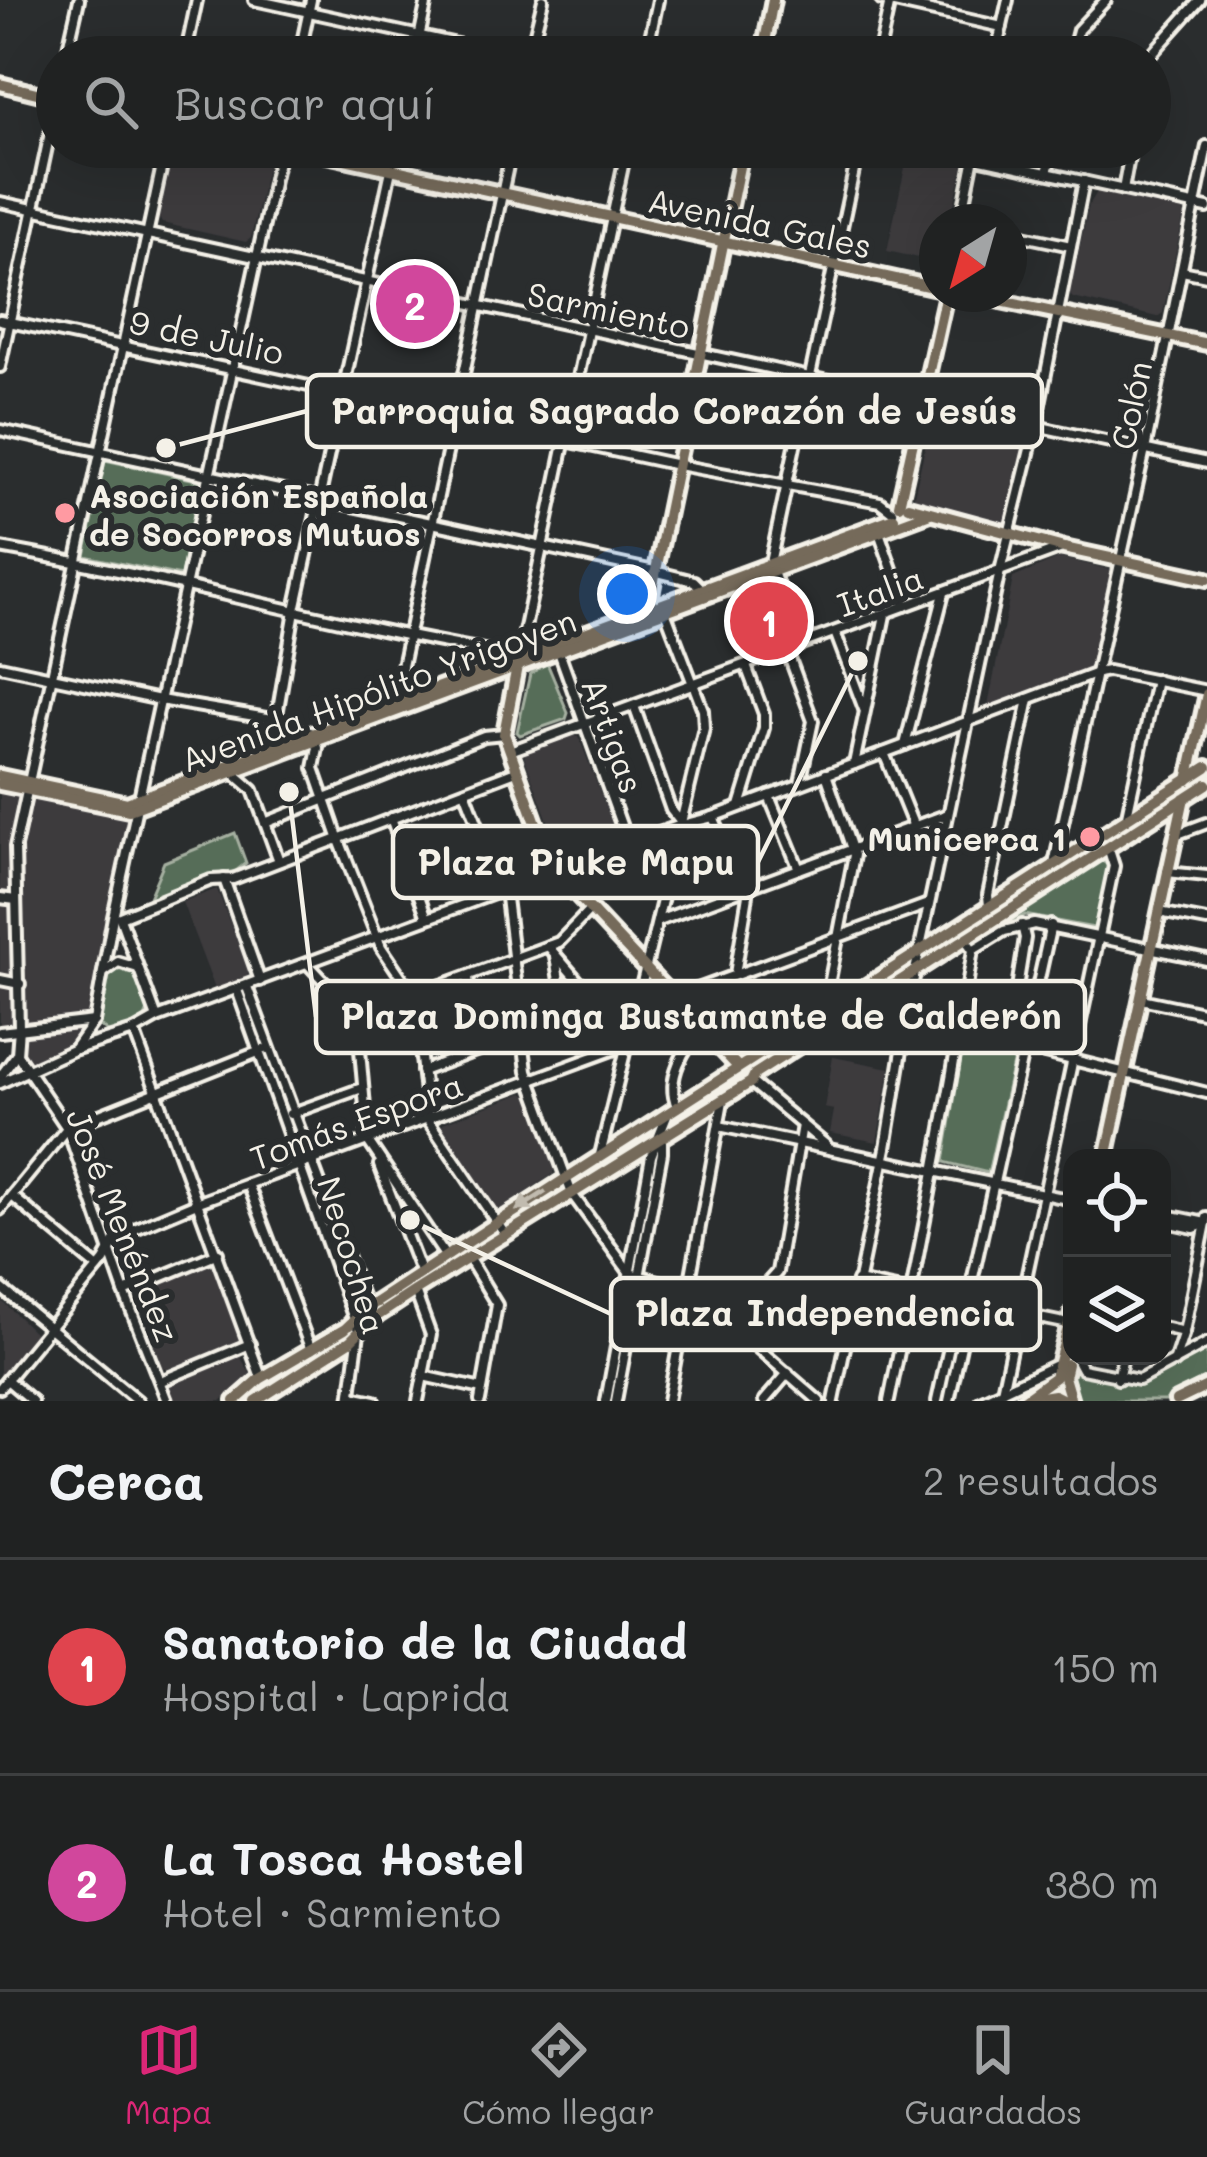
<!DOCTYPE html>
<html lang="es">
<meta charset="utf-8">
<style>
body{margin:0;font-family:Mali,sans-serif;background:#2d2f2f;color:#f1f3f6}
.controls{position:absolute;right:36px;bottom:36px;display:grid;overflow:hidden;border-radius:24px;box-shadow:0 12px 48px #0002}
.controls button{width:108px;height:108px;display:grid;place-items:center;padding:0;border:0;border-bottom:3px solid #3d3f40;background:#202222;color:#f1f3f6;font:60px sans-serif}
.compass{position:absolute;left:919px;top:204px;width:108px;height:108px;border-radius:50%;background:#202222;box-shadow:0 12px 48px #0002;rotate:217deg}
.you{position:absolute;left:627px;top:594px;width:42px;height:42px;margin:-30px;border:9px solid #fff;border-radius:50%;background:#1a73e8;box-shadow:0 0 0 18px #1a73e833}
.badge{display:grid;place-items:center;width:78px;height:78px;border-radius:50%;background:#db2777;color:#fff;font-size:39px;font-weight:700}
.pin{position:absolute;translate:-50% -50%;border:6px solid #fff;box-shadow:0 3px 12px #0006}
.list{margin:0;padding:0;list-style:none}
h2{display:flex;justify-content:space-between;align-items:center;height:156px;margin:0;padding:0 48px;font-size:51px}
h2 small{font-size:39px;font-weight:400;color:#a2a4a5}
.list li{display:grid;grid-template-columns:78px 1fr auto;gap:36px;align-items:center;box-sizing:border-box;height:216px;padding:0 48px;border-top:3px solid #3d3f40}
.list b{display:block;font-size:45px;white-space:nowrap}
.list p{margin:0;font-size:39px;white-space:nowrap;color:#a2a4a5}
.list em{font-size:39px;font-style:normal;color:#a2a4a5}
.icon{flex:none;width:66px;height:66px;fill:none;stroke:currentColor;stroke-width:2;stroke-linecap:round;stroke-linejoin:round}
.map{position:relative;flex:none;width:1207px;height:1401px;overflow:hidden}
.search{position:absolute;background:#202222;box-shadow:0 12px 48px #0002;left:36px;right:36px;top:36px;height:132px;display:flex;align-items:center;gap:30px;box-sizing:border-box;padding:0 42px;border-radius:66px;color:#a2a4a5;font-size:45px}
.sheet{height:588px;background:#202222}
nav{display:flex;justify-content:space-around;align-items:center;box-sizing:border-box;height:168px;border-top:3px solid #3d3f40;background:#202222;font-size:33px;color:#a2a4a5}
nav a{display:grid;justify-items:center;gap:6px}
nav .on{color:#db2777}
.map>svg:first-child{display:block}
.built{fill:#3c3a3e}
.green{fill:#566d59;stroke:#a5afa0;stroke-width:3}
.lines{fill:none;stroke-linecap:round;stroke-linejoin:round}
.minor-casing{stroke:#f4f1e8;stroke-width:16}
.major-casing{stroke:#f4f1e8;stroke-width:20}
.minor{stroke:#2a2d2e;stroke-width:8}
.major{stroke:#746a5a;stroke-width:10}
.oneway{fill:#c1bbaf}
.poi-dot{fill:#ff9aa2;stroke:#2a2d2e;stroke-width:4.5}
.labels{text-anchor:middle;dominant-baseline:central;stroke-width:12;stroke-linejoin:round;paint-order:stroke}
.street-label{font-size:33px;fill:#f4f1e8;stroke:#2a2d2e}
.poi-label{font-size:33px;font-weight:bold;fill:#f4f1e8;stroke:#2a2d2e;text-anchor:start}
.leader{fill:none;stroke:#f4f1e8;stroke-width:4.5}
.callout-dot{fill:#f4f1e8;stroke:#2a2d2e;stroke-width:4.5}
.callout{fill:#2a2d2e;stroke:#f4f1e8;stroke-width:4.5}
.callout-label{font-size:36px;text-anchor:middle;font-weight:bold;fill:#f4f1e8}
</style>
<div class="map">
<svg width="1207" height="1401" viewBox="0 0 1207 1401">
<rect width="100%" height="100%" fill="#2a2d2e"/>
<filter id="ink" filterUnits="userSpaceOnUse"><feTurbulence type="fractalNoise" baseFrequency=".00833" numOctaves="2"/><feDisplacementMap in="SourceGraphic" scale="24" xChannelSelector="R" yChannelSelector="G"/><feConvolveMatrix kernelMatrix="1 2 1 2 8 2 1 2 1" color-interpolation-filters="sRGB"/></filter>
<g filter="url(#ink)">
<g class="built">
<path d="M174,147L266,149L270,154L251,238L246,242L162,223L159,218Z"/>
<path d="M909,149L960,159L964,164L950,222H937V262L887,251Z"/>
<path d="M1099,189L1181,206L1185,210L1163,313L1157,317L1073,298L1069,294L1089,205Z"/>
<path d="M938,415L1022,433L1025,439L1007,518L1001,525L928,509L913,500L932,417Z"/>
<path d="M1060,558L1112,570L1090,671L988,706L1013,578Z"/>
<path d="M572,735L579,737L616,834L613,840L567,857L561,855L524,757L526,752Z"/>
<path d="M0,784L138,807L94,1021L84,1040L28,1072L20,1062L19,1029L0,1032Z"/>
<path d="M217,889L249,972L246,977L215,989L182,902Z"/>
<path d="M833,1057L890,1068L877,1142L830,1133L834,1110L824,1108Z"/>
<path d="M523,1093L528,1096L555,1169L553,1174L501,1209L496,1208L441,1128L443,1123Z"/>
<path d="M207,1264L212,1267L239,1338L236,1344L168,1369L162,1367L137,1294L139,1289Z"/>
<path d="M0,1299L36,1334L0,1378Z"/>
<path d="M240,1356L251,1375L221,1401H172L168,1390L171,1382Z"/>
</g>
<g class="green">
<path d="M105,460L201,481L181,576L85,556Z"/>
<path d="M547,663L568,713L566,719L520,735L517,732L530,674Z"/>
<path d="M235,833L246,863L236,871L203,877L148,900L164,862Z"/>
<path d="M1100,859L1109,866L1094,928L1025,915L981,939V933Z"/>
<path d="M118,965L136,971L149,1008L143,1022L110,1034L99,1025L98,1018L107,973Z"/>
<path d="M969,1043L1010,1050L1015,1054L988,1173L944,1162L963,1046Z"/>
<path d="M1207,1349V1381L1165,1401H1079L1069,1383L1068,1368L1140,1383Z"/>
</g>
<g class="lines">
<defs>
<g id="minor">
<path d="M254,0L517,57"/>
<path d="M881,0L1002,27"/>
<path d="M66,57L79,0"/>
<path d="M185,57L197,0"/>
<path d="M299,57L311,0"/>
<path d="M415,57L427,0"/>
<path d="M529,57L543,0"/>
<path d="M646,57L658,0"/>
<path d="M878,57L890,1"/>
<path d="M995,57L1008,0"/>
<path d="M1071,57L1078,30L1106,0"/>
<path d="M1149,57L1200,0"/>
<path d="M926,147L1207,208"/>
<path d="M1047,173L1053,147"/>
<path d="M1123,190L1131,147"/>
<path d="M0,202L1207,463"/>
<path d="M961,222L976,147"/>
<path d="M1009,233L1071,246"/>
<path d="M1182,271L1207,276"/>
<path d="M0,320L678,465L880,502L893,512"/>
<path d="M0,367L57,100"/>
<path d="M0,430L654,571L694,581L704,591"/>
<path d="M879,532L905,606"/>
<path d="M0,548C174,578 344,628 519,656L627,147"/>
<path d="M835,632L864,709"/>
<path d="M799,646L770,563L859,147"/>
<path d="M558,649L628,844"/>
<path d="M787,651L813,721L800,783"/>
<path d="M0,666L160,700L273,719L313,733L318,748L314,768L339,840L381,947L414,996L428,1120L506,1236"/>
<path d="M394,704L512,147"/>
<path d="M634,706L671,810L679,820"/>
<path d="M905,745L944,593"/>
<path d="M271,750L295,610L396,147"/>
<path d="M510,751L1062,548"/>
<path d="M884,753L914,827"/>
<path d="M854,764L885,615"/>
<path d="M230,770L253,790L279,861"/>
<path d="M465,791L506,898L527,1071L572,1194L630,1273L691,1290L819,1401"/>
<path d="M769,796L799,869"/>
<path d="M740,806L764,728V714L746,666"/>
<path d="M713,817L748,895L735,974"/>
<path d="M391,818L427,918"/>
<path d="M1126,820L1156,680"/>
<path d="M265,823L484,736L504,734"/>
<path d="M1175,835L1207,823"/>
<path d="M1054,864L1145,450L1207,146"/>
<path d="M410,869L483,841"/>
<path d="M1167,872L1207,876"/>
<path d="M224,879L260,981"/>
<path d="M0,898L16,900"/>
<path d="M989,906L988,895L1029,699"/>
<path d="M1159,912L1207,921"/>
<path d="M120,917L211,880L233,879L516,771"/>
<path d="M120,918L157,1018"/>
<path d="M658,921L948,814"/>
<path d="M548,946L598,1004"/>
<path d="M973,950L1004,931L1034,924L1207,960"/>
<path d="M555,956L565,1018"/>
<path d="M308,964L357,1016L368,1141L446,1257"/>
<path d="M104,972L118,962L138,968"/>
<path d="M468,976L474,1051"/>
<path d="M0,980L20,984"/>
<path d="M247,987L371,1320"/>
<path d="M237,990L359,1333L350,1401"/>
<path d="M673,998L928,904"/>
<path d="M1141,999L1207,1013"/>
<path d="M357,1016L559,942L590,910"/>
<path d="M823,1016L854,855L826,774"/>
<path d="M134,1031L261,1377"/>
<path d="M0,1032L94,1021"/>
<path d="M905,1032L1008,1044L1207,1093"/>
<path d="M1008,1044L1025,938L1022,925"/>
<path d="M75,1048L94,1021L113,917L281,147"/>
<path d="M17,1054L67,1128L124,1292L167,1401"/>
<path d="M422,1071L592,1008L611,991L637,1002"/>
<path d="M0,1077L17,1054L19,1028L15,847L166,147"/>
<path d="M751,1082L826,1145"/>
<path d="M0,1083L73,1050L134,1031L157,1018L678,826L713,817L1097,673L1108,671L1207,691"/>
<path d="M677,1106C665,1079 684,1047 703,1028"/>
<path d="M290,1114L362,1088"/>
<path d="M719,1126L1072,1200"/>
<path d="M600,1155L704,728L703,710L665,611"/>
<path d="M379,1165L421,1274"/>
<path d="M248,1184L311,1350"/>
<path d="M12,1196L98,1268"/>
<path d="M0,1210L67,1128L263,1050"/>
<path d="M1162,1214L1206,1223L1194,1228L1162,1221"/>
<path d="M469,1259L497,1305L480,1401"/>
<path d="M857,1281L1069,1324"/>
<path d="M0,1287L138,1401"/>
<path d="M415,1291L431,1335L418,1401"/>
<path d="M124,1292L218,1253"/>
<path d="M967,1304L1051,925"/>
<path d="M731,1324L777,1272L802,1125"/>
<path d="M1162,1327L1184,1332"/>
<path d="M760,1348L792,1312"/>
<path d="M1075,1356L1082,1369L1139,1380L1207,1343"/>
<path d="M1174,1362L1184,1332L1207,1218"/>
<path d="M423,1376L482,1389"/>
<path d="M1118,1379L1123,1356"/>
<path d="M7,1380L32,1401"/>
<path d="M161,1381L250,1344"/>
<path d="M0,1388L104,1261L118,1236L199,1202L626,1045"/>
<path d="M1002,1391L1114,866L1108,847"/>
<path d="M351,1396L375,1401"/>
<path d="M606,1401L651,1156L667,1116"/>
<path d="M616,1401L662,1153V1137"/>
<path d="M668,1401L723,1101"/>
<path d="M764,1401L788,1373"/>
<path d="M834,1401L886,1148L915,971L1000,571L1035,429L1084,181"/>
<path d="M889,1401C920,1251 948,1101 973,950L965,939"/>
<path d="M937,1401L959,1302"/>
<path d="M949,1401L970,1304"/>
<path d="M980,1401L1060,1363"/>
</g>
<g id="major">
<path d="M762,57L773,0"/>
<path d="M0,84L57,98"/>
<path d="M290,147L937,288"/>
<path d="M967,294L1207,344"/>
<path d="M899,505L946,294"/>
<path d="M908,506L1064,548L1207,579"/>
<path d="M647,614L743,147"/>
<path d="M518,661L504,734L549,859L564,881L738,1067"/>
<path d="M0,776L127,803L894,518"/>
<path d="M1188,780L1207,694"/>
<path d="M0,784L129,810L930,513"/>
<path d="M1106,1158L1184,798"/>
<path d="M1067,1364L1064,1377L1071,1401"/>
<path d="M1035,1398L1054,1395L1066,1401"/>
<path d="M235,1401L260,1379L345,1329L366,1309L497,1223L1207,767"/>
<path d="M256,1401L350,1341L371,1320L415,1291L751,1082L755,1074L1207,784"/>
<path d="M1022,1401L1055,1377L1072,1313"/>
<path d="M1176,1401L1207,1386"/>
</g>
</defs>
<use href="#minor" class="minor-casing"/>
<use href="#major" class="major-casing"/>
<use href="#minor" class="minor"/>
<use href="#major" class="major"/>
</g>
<defs><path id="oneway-solid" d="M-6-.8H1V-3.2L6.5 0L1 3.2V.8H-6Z" transform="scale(3)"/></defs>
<use class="oneway" href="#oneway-solid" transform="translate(531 1201) rotate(147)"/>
</g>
<g class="poi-dot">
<circle cx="65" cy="513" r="12"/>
<circle cx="1090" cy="837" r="12"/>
</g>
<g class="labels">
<g class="street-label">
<text transform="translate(760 222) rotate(12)">Avenida Gales</text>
<text transform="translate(609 309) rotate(12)">Sarmiento</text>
<text transform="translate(207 336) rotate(12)">9 de Julio</text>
<text transform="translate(1130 405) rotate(-78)">Colón</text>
<text transform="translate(880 590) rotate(-20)">Italia</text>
<text transform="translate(378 689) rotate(-20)">Avenida Hipólito Yrigoyen</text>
<text transform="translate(614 735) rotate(70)">Artigas</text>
<text transform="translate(356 1120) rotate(-20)">Tomás Espora</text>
<text transform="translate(124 1225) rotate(68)">José Menéndez</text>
<text transform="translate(353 1255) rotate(73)">Necochea</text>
</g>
<g class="poi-label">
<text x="89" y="494">Asociación Española<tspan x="89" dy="38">de Socorros Mutuos</tspan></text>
<text x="1066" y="837" text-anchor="end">Municerca 1</text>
</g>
</g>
<path class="leader" d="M166 448L307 411M858 661L758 862M289 792L316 1017M410 1220L611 1314"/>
<g class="callout-dot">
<circle cx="166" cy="448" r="12"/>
<circle cx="858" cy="661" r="12"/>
<circle cx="289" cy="792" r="12"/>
<circle cx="410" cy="1220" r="12"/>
</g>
<g class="callout">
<rect x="307" y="375" width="735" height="72" rx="12"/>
<rect x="393" y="826" width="365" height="72" rx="12"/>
<rect x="316" y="981" width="769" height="72" rx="12"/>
<rect x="611" y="1278" width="429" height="72" rx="12"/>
</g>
<g class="callout-label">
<text x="674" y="424">Parroquia Sagrado Corazón de Jesús</text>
<text x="576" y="875">Plaza Piuke Mapu</text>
<text x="701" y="1029">Plaza Dominga Bustamante de Calderón</text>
<text x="825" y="1326">Plaza Independencia</text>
</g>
</svg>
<div class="controls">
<button><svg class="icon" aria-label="locate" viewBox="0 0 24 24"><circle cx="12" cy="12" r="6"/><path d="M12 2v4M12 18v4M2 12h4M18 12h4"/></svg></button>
<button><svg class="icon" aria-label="layers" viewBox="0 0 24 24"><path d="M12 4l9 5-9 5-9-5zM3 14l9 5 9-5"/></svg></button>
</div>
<svg class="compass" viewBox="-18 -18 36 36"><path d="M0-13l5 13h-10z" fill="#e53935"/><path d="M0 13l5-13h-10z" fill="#a2a4a5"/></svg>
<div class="you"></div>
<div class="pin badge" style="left:769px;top:621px;background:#e0444e">1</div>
<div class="pin badge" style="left:415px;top:304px;background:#d1479c">2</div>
<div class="search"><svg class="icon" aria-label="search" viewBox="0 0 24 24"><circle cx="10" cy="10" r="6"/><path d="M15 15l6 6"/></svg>Buscar aquí</div>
</div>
<section class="sheet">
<h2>Cerca<small>2 resultados</small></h2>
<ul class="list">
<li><span class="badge" style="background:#e0444e">1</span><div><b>Sanatorio de la Ciudad</b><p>Hospital · Laprida</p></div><em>150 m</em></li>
<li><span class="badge" style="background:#d1479c">2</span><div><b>La Tosca Hostel</b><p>Hotel · Sarmiento</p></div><em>380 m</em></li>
</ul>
</section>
<nav>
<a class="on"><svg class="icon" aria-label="map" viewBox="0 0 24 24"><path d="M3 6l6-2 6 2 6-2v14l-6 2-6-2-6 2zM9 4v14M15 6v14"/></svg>Mapa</a>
<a><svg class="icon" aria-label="directions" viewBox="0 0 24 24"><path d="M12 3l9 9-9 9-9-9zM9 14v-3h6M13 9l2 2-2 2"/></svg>Cómo llegar</a>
<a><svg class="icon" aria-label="saved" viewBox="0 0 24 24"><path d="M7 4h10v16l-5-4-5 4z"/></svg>Guardados</a>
</nav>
